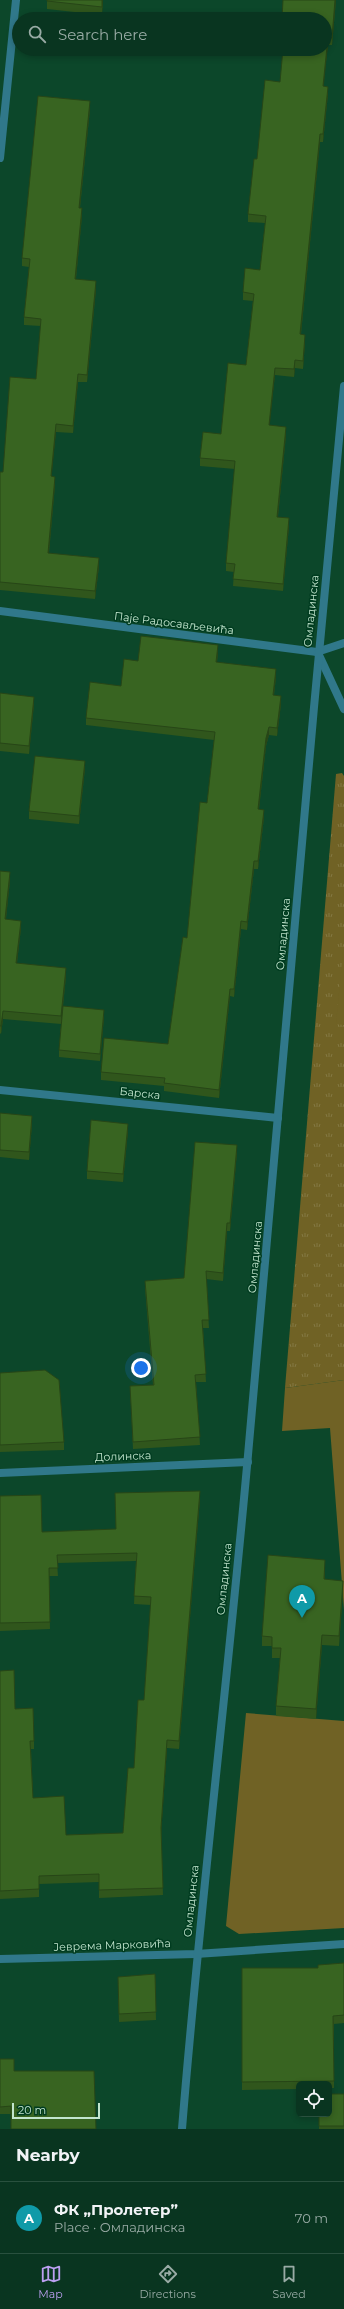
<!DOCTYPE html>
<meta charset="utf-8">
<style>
body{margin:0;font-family:Montserrat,sans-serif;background:#123d29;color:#f1f3f6}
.controls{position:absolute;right:12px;bottom:12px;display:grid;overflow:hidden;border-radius:6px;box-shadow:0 2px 6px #0003}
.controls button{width:36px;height:36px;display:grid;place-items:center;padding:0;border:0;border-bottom:1px solid #29503e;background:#093520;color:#f1f3f6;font:20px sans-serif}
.scale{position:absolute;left:12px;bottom:10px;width:88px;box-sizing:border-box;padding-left:4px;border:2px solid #c2e5ce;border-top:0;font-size:11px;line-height:14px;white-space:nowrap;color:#c2e5ce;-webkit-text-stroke:3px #003c20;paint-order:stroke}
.you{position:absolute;left:141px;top:1368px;width:14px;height:14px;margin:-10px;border:3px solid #fff;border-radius:50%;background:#1a73e8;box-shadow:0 0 0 6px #1a73e833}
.badge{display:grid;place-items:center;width:26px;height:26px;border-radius:50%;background:#bca0f2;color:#fff;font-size:13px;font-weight:700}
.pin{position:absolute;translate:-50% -33px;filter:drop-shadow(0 1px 2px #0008)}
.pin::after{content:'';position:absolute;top:21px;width:14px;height:12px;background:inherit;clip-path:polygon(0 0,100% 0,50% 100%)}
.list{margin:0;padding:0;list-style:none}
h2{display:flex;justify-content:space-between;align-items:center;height:52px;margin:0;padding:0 16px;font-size:17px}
h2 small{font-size:13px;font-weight:400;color:#99aba5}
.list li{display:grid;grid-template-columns:26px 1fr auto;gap:12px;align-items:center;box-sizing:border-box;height:72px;padding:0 16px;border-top:1px solid #29503e}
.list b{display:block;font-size:15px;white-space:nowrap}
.list p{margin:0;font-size:13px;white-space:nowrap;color:#99aba5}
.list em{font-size:13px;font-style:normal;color:#99aba5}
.icon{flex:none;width:22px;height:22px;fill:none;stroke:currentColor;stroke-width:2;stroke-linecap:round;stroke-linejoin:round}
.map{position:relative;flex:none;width:344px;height:2129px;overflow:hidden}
.search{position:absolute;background:#093520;box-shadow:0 2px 6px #0003;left:12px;right:12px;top:12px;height:44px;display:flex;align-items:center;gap:10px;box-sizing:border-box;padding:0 14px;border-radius:22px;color:#99aba5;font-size:15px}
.sheet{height:124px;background:#093520}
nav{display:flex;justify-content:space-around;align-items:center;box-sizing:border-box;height:56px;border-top:1px solid #29503e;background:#093520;font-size:11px;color:#99aba5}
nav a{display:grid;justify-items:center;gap:2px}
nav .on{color:#bca0f2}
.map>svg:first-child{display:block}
.grass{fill:url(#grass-tufts)}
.green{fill:#706225}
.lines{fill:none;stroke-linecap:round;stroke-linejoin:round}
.street{stroke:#30788a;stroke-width:8}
.wall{fill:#30561c}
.shaded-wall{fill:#274617}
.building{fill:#386421;stroke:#274617}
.labels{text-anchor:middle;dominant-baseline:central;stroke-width:3;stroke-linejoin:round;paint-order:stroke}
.street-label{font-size:11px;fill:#c2e5ce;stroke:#003c20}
</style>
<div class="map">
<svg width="344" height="2129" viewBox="0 0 344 2129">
<defs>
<pattern id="grass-tufts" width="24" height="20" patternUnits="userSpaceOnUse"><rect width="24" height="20" fill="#706225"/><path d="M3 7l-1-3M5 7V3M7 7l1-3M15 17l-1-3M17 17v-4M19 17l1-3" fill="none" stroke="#837843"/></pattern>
</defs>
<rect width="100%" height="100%" fill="#0c472a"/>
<path class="grass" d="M342,773L344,776V1380L285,1388L336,774Z"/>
<g class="green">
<path d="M343,952H344V1025L336,1024Z"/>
<path d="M344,1380V1610L330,1428L282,1431L285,1388Z"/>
<path d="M246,1713L344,1721V1928L239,1934L226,1926Z"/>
</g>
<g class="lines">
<g class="street">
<path d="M0,158L16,0"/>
<path d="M0,611L317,652L344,643"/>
<path d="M318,653L344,709"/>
<path d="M0,1090L278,1118"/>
<path d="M0,1473L248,1462"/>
<path d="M0,1959L196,1954L344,1944"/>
<path d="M182,2129C200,1904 228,1680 248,1455C281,1098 309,742 344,386"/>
</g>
</g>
<g class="wall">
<path d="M47,0H103L102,15L47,9Z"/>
<path d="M283,0H336L332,45H328L323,86L328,94L323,142H320L301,334L305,342L303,369L295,368L294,377L275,375L269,425L286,435L278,517L289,526L283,591L233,586L234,572L226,571V563L235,469L200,466V458L221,434L246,365L253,301L243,300V292L260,270L265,223L248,222V214L257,159L280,82L325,49Z"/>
<path d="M90,109L80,208L82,216L76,279L96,289L87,382H78L73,433L56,432L51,477L55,485L49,553L99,566L95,599L0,590V472H3L36,379L41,326L24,325V317L29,267L22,266V258Z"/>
<path d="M218,653L217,662L276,677L274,695L281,704L277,736L269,735L266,746L259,809L264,817L258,869H254L247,930L241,929L234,997L230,996L219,1098L164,1091V1086L101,1080V1072L168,1044L187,938L207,803L214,740L86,725V718L121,686L138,661Z"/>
<path d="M0,693L34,704L29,754L0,751Z"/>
<path d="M85,768L79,824L29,819V811Z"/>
<path d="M0,871L10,880L6,919L21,928L17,963L66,976L63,1006L104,1017L100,1061L59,1057V1050L61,1024L3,1019L1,1034L0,1033Z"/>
<path d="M0,1113L32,1124L29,1160L0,1157Z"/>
<path d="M128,1131L123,1182L87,1179V1171Z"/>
<path d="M237,1152L230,1231H227L223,1281L206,1279L209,1328H203L206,1382H196L200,1445L133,1449L130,1386L153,1385L145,1288V1281L184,1278Z"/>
<path d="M0,1373L64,1442V1450L0,1452Z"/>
<path d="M0,1496L42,1532L116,1529L200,1499L179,1749L167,1748L161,1833L163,1895L99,1898V1882L39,1884V1897L0,1899V1671L15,1709L34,1741V1749H31L33,1798L66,1835L123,1833L134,1768L144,1700L151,1605L134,1604L136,1561L57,1563L58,1576H49L50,1629L0,1631Z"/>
<path d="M325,1570V1580L343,1591L339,1646L322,1645L316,1719L276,1716V1706L280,1658H272V1646H262V1636Z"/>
<path d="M344,1963V2023L334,2024V2088H329V2084H299V2089L242,2090V1968H318Z"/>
<path d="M155,1974L156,2020L119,2022L118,1984Z"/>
<path d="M0,2059H14L11,2114H0Z"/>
<path d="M344,2094V2129H319V2114Z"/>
</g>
<g class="shaded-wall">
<path d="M102,0H103L102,15Z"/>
<path d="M335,0H336L332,45V38Z"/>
<path d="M328,37V45L323,94V86Z"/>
<path d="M328,87V94L323,142V134Z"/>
<path d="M90,101V109L79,216V208Z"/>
<path d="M320,134V142L300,342V334Z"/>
<path d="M82,208V216L75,287V279Z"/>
<path d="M96,281V289L87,382V375Z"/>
<path d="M305,335V342L303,369V361Z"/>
<path d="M295,360V368L294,377V369Z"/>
<path d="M275,368V375L269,433V425Z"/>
<path d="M78,374V382L73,433V426Z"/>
<path d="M56,424V432L51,484V476Z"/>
<path d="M286,427V435L277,525V517Z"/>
<path d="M55,477V485L48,561V553Z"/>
<path d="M289,518V526L283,591V584Z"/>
<path d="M99,558V566L95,599V591Z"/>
<path d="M218,645V653L216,670V662Z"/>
<path d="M276,669V677L273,703V695Z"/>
<path d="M281,696V704L277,736V728Z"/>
<path d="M34,697V704L29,754V746Z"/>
<path d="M269,727V735L266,746L258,817V809L266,738Z"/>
<path d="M85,761V768L79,824V816Z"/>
<path d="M264,810V817L258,869V861Z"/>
<path d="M254,861V869L247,930V922Z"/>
<path d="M10,872V880L5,927V919Z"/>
<path d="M21,921V928L16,971V963Z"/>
<path d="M241,921V929L234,997V989Z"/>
<path d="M66,968V976L61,1024V1016Z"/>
<path d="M230,989V996L219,1098V1090Z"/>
<path d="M104,1010V1017L100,1061V1054Z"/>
<path d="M3,1011V1019L1,1034V1026Z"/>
<path d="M32,1116V1124L29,1160V1152Z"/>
<path d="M128,1124V1131L123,1182V1174Z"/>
<path d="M237,1145V1152L230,1231V1223Z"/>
<path d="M227,1223V1231L223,1281V1273Z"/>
<path d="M200,1491V1499L179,1749V1741Z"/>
<path d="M325,1560V1570L324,1589V1579Z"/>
<path d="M343,1581V1591L339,1646V1636Z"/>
<path d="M322,1635V1645L316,1719V1709Z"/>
<path d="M167,1740V1748L161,1836V1828Z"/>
</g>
<g class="building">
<path d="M47,0H102V7L47,1Z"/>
<path d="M283,0H335L332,38L328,37L323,86L328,87L323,134H320L300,334L305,335L303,361L295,360L294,369L275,368L269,425L286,427L277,517L289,518L283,584L233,579L235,564L226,563L235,461L200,458L203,432L221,434L228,363L246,365L254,294L243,292L245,268L260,270L266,216L248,214L254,159H257L265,80L280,82L283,49H325V19H282Z"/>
<path d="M38,96L90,101L79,208H82L75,279L96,281L87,375L78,374L73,426L56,424L51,476L55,477L48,553L99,558L95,591L0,582V472H3L10,377L36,379L41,319L24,317L30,259L22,258Z"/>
<path d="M141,636L218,645L216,662L276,669L273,695L281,696L277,728L269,727L266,738L258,809L264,810L258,861H254L247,922L241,921L234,989H230L219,1090L164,1083L165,1078L101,1072L104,1038L168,1044L183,937L187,938L200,802L207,803L215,732L86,718L90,682L121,686L124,659L138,661Z"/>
<path d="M0,693L34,697L29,746L0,743Z"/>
<path d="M35,756L85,761L79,816L29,811Z"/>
<path d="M0,871L10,872L5,919L21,921L16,963L66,968L61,1016L3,1011L1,1026H0Z"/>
<path d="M63,1006L104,1010L100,1054L59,1050Z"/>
<path d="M0,1113L32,1116L29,1152L0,1150Z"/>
<path d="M91,1120L128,1124L123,1174L87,1171Z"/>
<path d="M195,1142L237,1145L230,1223H227L223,1273L206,1271L209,1320H202L206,1374L195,1375L200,1437L133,1442L130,1386L154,1385L145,1281L184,1278Z"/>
<path d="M45,1370L59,1380L64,1442L0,1445V1373Z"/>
<path d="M200,1491L179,1741L167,1740L161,1828L163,1888L99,1890V1874L39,1876V1889L0,1891V1671L14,1670L15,1709L33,1708L34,1741H30L33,1798L64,1796L66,1835L123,1833L128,1768H134L138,1700H144L151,1597L134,1596L137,1553L57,1555L58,1568H49L50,1622L0,1623V1496L41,1495L42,1532L116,1529L115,1493Z"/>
<path d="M268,1555L325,1560L324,1579L343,1581L339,1636L322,1635L316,1709L276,1706L281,1648H272V1637L262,1636Z"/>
<path d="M344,1963V2015L333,2016L334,2081L242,2082V1968H318V1965Z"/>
<path d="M155,1974L156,2012L119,2014L118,1977Z"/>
<path d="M0,2059H14V2071H94L96,2129H11V2106L0,2107Z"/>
<path d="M329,2094H344V2126H319V2114H329Z"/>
</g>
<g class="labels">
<g class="street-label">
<text transform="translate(311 611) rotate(-84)">Омладинска</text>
<text transform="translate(174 623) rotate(7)">Паје Радосављевића</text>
<text transform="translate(283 934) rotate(-85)">Омладинска</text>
<text transform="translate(140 1093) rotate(6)">Барска</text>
<text transform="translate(255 1257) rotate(-85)">Омладинска</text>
<text transform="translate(123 1456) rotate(-2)">Долинска</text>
<text transform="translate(224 1579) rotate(-84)">Омладинска</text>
<text transform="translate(191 1901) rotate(-84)">Омладинска</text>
<text transform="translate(112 1945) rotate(-2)">Јеврема Марковића</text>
</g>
</g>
</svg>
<div class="controls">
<button><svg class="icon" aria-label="locate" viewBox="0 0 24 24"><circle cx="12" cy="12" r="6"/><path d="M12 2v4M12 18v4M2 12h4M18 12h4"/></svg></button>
</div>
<div class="scale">20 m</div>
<div class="you"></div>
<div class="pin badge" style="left:302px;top:1618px;background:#0f9aa8">A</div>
<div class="search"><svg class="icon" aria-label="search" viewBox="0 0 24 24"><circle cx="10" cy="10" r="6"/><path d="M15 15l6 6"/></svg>Search here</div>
</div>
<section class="sheet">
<h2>Nearby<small></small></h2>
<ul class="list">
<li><span class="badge" style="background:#0f9aa8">A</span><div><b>ФК „Пролетер”</b><p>Place · Омладинска</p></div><em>70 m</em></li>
</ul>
</section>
<nav>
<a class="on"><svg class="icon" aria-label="map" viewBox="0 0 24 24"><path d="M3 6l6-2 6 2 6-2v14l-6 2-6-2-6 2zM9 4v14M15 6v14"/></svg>Map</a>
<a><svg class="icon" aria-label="directions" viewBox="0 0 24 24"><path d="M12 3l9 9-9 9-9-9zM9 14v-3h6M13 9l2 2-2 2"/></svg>Directions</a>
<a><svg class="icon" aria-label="saved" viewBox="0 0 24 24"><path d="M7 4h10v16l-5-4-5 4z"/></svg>Saved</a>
</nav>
